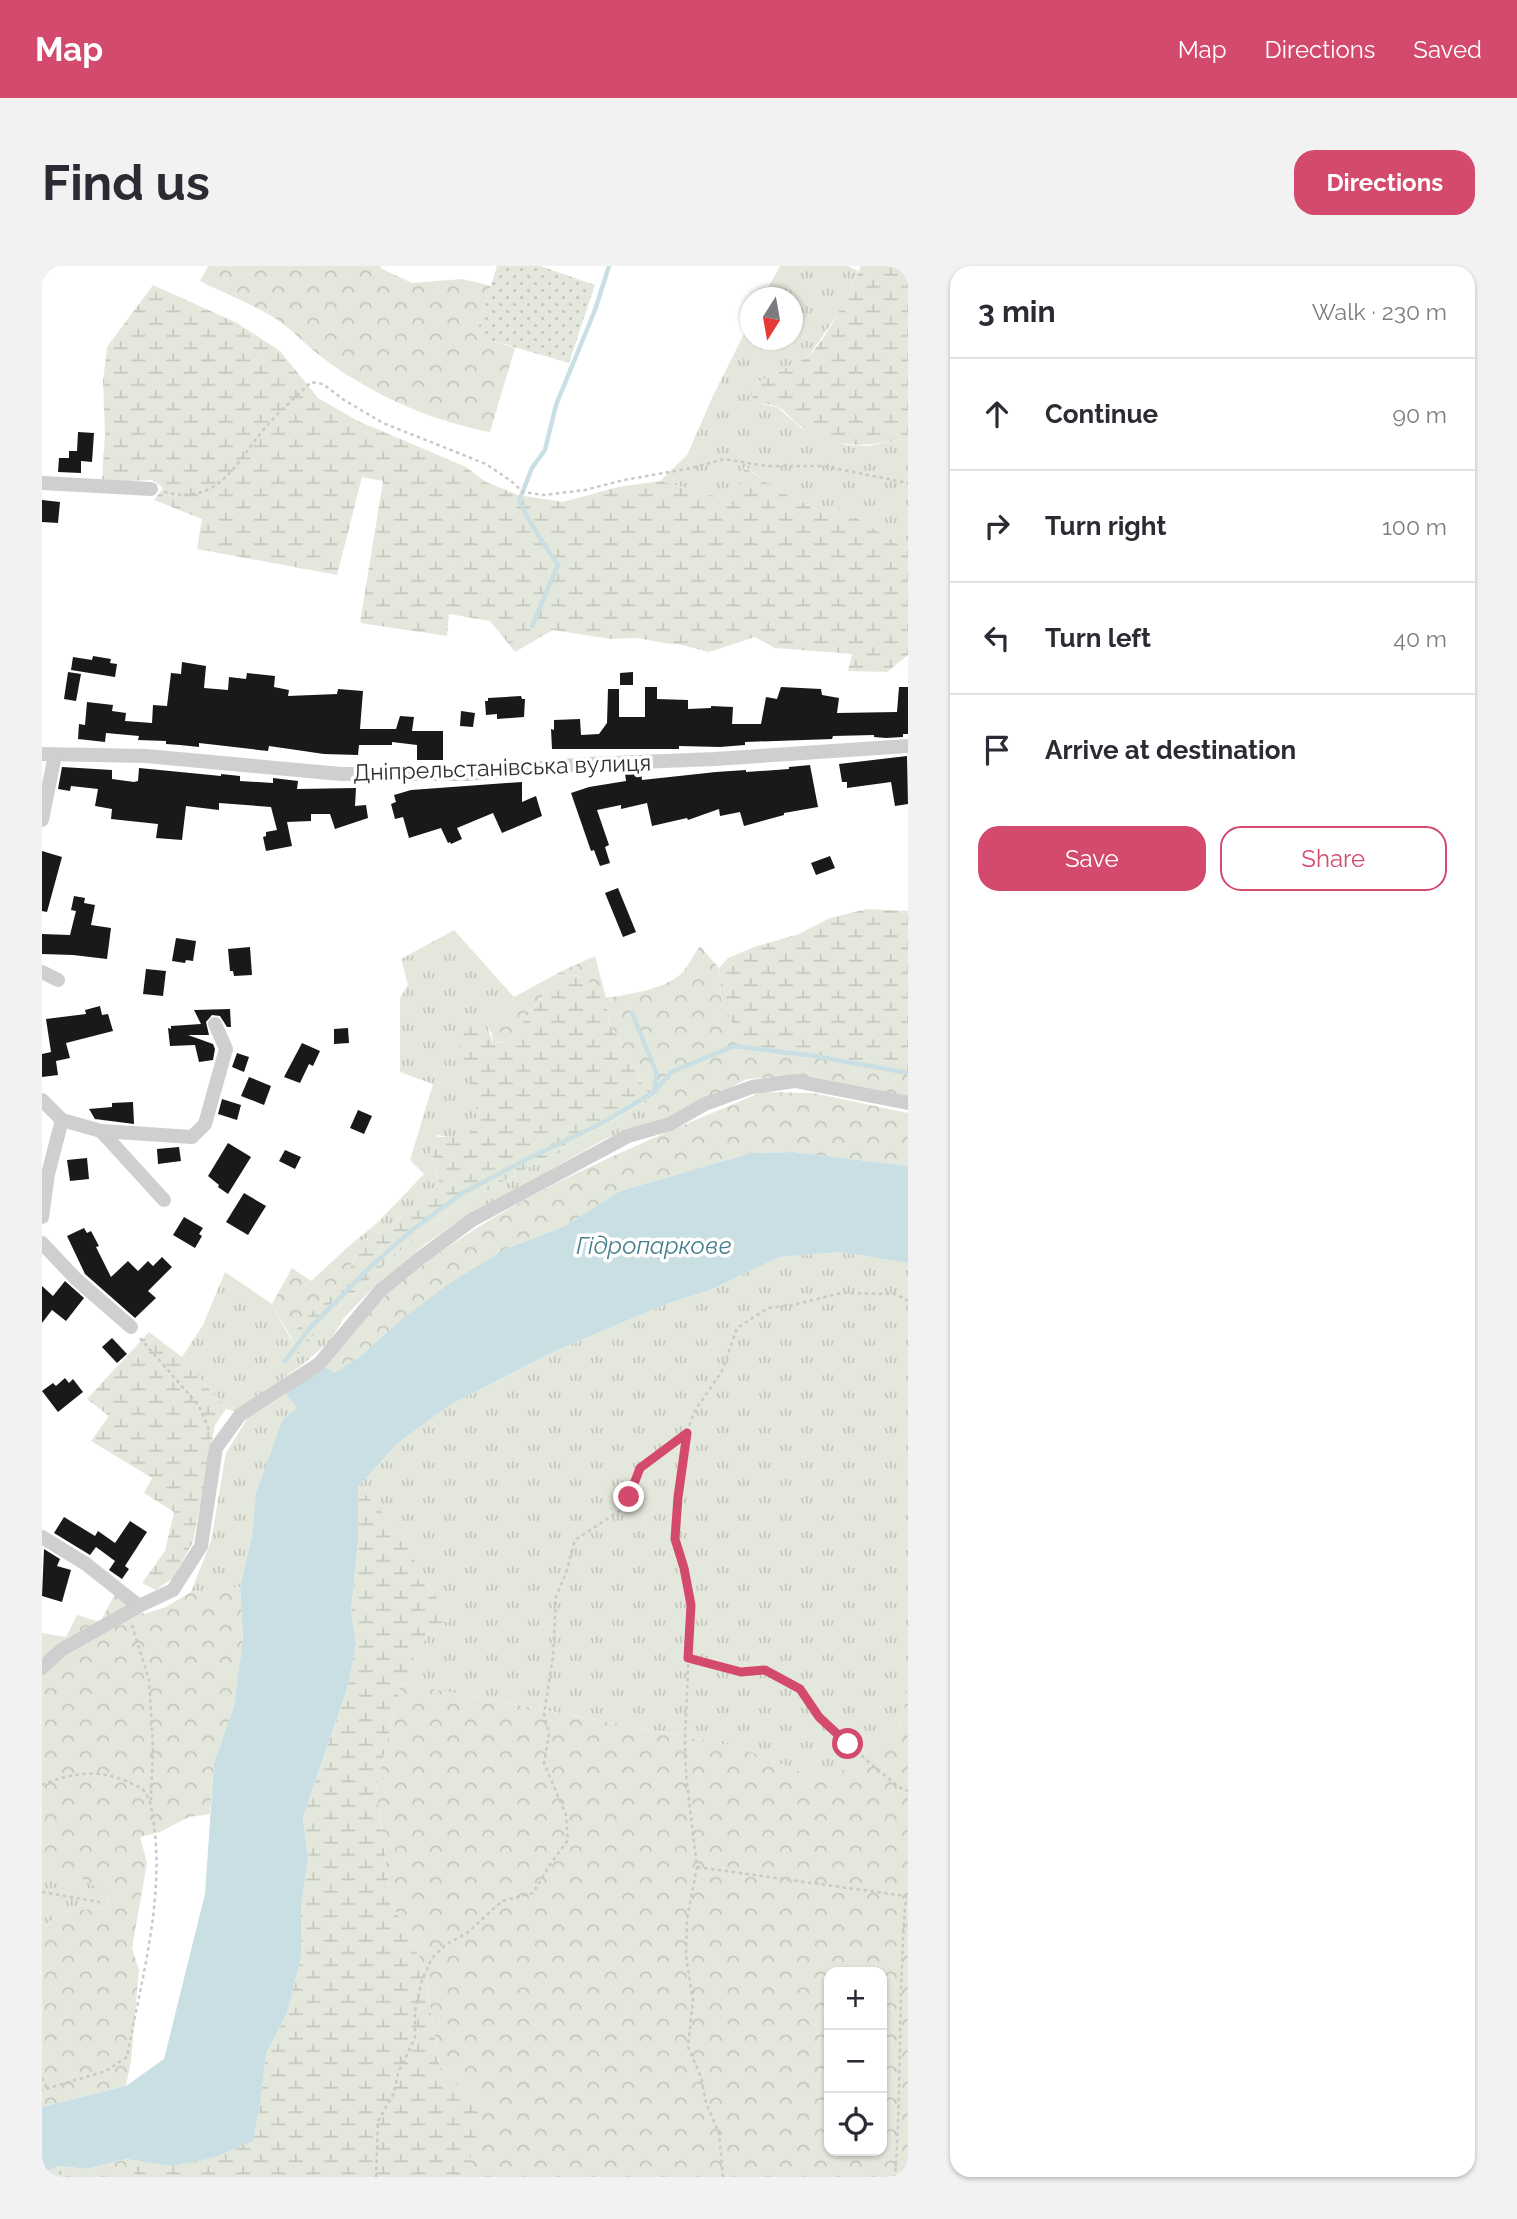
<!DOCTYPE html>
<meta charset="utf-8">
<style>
body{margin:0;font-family:Raleway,sans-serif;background:#f2f2f3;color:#2b2b33}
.controls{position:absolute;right:21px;bottom:21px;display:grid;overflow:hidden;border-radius:14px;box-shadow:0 2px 5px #0004}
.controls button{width:63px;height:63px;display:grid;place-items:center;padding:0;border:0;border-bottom:2px solid #e1e1e2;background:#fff;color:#2b2b33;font:35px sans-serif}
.compass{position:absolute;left:698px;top:21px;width:63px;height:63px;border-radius:50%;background:#fff;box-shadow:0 2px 5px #0004;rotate:191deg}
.stop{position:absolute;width:21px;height:21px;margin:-16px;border:5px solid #d34a6d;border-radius:50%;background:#fff}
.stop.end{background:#d34a6d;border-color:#fff;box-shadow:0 2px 7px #0008}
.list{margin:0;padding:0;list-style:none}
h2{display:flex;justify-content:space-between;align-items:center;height:91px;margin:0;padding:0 28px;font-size:30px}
h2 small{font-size:23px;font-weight:400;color:#7c7c81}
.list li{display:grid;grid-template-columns:46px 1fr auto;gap:21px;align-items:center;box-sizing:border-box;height:112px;padding:0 28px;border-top:2px solid #e1e1e2}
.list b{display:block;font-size:26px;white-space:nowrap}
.list em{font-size:23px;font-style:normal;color:#7c7c81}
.actions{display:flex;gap:14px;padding:21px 28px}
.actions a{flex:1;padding:16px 0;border:2px solid #d34a6d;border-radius:21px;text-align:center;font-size:24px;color:#d34a6d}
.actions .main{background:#d34a6d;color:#fff}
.icon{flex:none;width:38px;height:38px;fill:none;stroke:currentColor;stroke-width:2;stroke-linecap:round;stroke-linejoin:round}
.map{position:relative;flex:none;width:866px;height:1911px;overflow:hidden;border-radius:21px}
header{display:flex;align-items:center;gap:42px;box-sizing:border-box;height:98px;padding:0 35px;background:#d34a6d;color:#fff}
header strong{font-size:33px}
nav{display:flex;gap:38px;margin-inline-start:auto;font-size:24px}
.intro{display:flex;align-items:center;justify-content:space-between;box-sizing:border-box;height:168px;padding:0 42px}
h1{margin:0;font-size:49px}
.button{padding:18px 32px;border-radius:21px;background:#d34a6d;color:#fff;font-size:24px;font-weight:700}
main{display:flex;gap:42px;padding:0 42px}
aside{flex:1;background:#fff;border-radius:21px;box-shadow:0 2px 5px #0004}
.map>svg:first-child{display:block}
.grass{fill:url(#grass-tufts)}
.forest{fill:url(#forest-crowns);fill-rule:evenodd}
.wetland{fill:url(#wetland-marsh)}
.garden{fill:url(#garden-dots)}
.water{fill:#c9dfe4}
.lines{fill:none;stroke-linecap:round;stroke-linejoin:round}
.stream{stroke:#c9dfe4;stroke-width:4.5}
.building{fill:#191919}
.path{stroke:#c9c9c9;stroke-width:2.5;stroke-dasharray:3.5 3.5;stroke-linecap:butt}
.minor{stroke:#cfcfcf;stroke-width:14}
.route{stroke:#d34a6d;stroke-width:9}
.labels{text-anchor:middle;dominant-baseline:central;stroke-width:7;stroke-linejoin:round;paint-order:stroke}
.street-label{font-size:23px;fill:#323232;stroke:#fff}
.water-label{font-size:24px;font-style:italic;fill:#487e8d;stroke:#fff}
</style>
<header>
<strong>Map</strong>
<nav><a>Map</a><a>Directions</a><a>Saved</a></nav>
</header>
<div class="intro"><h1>Find us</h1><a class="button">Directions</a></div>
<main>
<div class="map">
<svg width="866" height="1911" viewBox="0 0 866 1911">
<defs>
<pattern id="grass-tufts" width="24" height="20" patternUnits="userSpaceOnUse" patternTransform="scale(1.75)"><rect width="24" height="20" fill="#e4e8dc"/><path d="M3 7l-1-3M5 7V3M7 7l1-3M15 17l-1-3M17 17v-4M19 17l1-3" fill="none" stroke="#c4c7bd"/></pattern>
<pattern id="forest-crowns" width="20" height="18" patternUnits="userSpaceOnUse" patternTransform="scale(1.75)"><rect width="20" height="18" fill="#e4e8dc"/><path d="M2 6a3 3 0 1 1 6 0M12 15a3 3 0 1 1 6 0" fill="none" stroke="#c4c7bd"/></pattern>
<pattern id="wetland-marsh" width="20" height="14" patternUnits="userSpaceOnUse" patternTransform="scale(1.75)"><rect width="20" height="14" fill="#e4e8dc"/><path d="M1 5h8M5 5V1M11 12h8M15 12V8" fill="none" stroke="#c4c7bd"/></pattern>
<pattern id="garden-dots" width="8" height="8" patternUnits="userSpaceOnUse" patternTransform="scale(1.75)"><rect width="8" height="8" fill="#e4e8dc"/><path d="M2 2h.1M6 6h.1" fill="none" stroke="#c4c7bd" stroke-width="1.8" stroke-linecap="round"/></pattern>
</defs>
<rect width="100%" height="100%" fill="#fff"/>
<g class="grass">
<path d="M738,0H806L816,5L800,42L766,91L710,119L714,137L735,141L759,162L804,179L825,180L866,172V284L797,241L786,249L737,225L703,201L691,235L618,215L645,189L670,132L708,56V74H750V32L721,31Z"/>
<path d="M412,664L472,731L464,745L445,759L451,777L444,773L431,756C428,768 418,787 421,799C422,806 428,812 430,819C436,838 438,856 425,871L410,872L396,869L389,884L397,917L346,963L307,980L335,957L382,908L368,894L391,818L358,806V732L366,719L359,693Z"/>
<path d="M610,833L624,855L592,862L563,873L417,955L382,979L329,1024L301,1053L288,1075L260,1099L195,1146L184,1143L140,1091L161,1059L183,1006L230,1038L256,1087L285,1052L377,967L413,942Z"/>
<path d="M798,986L866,997V1420L858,1463L784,1516L697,1481L359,1417L391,1359L407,1354L392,1327L370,1308L316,1221L356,1177L411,1137L513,1085L627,1037L666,1025L738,991Z"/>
<path d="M244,1128L256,1142L240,1154L214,1227L210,1269L198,1321L149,1326L169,1275L184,1187L205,1153Z"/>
<path d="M0,1607H31L68,1629L63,1642L19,1646L0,1663Z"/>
</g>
<g class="forest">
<path d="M166,0H339L338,2L370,17L420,13L449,20L434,70L473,82L448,166C388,155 324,126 277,89C264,79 253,67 240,57C217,40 183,28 158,15Z"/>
<path d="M658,680L677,702L680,738L728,790L755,788L866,807V831L755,810L705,813L624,855L597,813L593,800L583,790L575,769L567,756L564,732L540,711L518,706L553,690L564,732C588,728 620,724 639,708C646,701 652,688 658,680Z"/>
<path d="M507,712L509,719L466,776L451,777L450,768L445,759L464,745L472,731Z"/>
<path d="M720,826L771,827L866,847V900L752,886L709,887L578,925L521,961L465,982L362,1051L316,1092L292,1108L282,1100C298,1081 312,1059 330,1042C439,939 584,884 720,826Z"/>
<path d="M307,980L314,989L305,1007L248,1070L230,1038L250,1002L269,1015Z"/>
<path d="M198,1321L201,1372L192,1440L172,1497L168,1548L147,1551L118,1566L98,1571L105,1597L90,1682L97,1704L89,1795L84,1820L0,1841V1663L19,1646L63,1642L68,1630L31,1607H0V1367L24,1371L35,1349L58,1356L74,1326L92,1342L102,1348L124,1341L149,1326Z"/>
<path d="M359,1417L697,1481L784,1516L858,1463L866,1420V1911H419L427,1896L435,1835L398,1804L382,1700L349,1636L334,1521ZM787,1706H840V1885H787Z"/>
<path d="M84,1893L94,1911H0V1907L17,1900L45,1903Z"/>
</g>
<g class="wetland">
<path d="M819,0H866V172C825,180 798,185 761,162C752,157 745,146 736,141C730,138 721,138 714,137L709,129L710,119L766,91C790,65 804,32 819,0Z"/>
<path d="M111,19L195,57L238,85L276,132L316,155L424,201L444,216L476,229L521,236L576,221L618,215L691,235L702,201L737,225L786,249L797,241L866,284V389L845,406L806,405L810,388L733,382L713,371L667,386L636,378H628L595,372L569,373L511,364L473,386L448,355L407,348L405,370L318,357L341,215L320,211L295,309L155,283L160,253L112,234L121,222L110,214L60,216L63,168L61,115L65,81Z"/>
<path d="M825,643L866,645V807L755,788L728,790L712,786L702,778L680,738L677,702L686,692L712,681L757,668L788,652Z"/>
<path d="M518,706L540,711L552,719L564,732L567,756L575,769L583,790L593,800L597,813L610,833L413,942L377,967L285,1052L256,1088L248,1070L305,1007L314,990L307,980L346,963L397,917L389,884V871H424C443,850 432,827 422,803C417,790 416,773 418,759L424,755L431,756C441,768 448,781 466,776L509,719L507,712Z"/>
<path d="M107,1066L140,1091L184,1143L173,1159L151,1276L131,1312L114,1324L100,1317L123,1285L132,1246L102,1227L110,1212L49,1175L67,1150L45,1133Z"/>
<path d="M316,1221L375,1283L370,1308L392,1327L408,1355L391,1359L359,1417L334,1521L349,1636L382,1700L398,1804L435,1835L438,1858L427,1896L419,1911H94L84,1893L130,1899L171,1892L211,1874L219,1832L224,1788L245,1747L259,1692V1641L266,1593L261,1551L306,1420L314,1378L309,1345L316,1275Z"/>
</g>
<path class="garden" d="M455,0H498L553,19L527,97L434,70Z"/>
<path class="water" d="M752,886L866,900V997L798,986L738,991L666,1025L627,1037L513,1085L411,1137L356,1177L316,1221V1275L309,1345L314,1378L306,1420L261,1551L266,1593L259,1641V1692L245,1747L224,1788L219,1832L211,1875L171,1892L130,1900L84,1893L45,1903L17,1900L0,1907V1841L84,1820L122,1793L163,1628L172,1497L192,1440L201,1372L198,1321L210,1269L214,1227L240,1154L255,1142L244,1128L282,1100L292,1107L316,1092L362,1051L408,1017L465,982L521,961L578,925L709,887Z"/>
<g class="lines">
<g class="stream">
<path d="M490,360L516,299L491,261L477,235L490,202L503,184L514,139L553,44L567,0"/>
<path d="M590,747L615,808L612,825"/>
<path d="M243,1095L267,1063L326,1003L370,964L419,928L485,893L560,857L612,826L629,806L692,780L773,790L866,807"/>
</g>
</g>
<g class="building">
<path d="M36,166L52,167L50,196L39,195V207L16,206L17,192H27V185H35Z"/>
<path d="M0,234L18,236L16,257L0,256Z"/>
<path d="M51,390L69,393L68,397L75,398L73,411L29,404L31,391L50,394Z"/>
<path d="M140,396L164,400L162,422L186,424L187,411L204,413L205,407L233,410L232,421L247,424L246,430L295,428L296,423L321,425L318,463H354L358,450L372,451L370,465H401V494H375V479L350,476V479H317L316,489L282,488L227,480L226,485L157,477V481L138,479L124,478V475L96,474L97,470L64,467L63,476L36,473L37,458L43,459L45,436L71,439L70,445L84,447L83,455L110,457L111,439L125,440L129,407L139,408Z"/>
<path d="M26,406L39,408L34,435L22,433Z"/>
<path d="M591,406V419H578V407Z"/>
<path d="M603,421H615V433L646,434V443L669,442V440L691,441L690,458H719L724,431L735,433L739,421L779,423L780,429L797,432L795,447L855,446L857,421H866V468H861V471L844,472L832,471V469L791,470L790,473L703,476V479L678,481L637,480V483H510L509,463L512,464V454L538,453L539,469L557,468L565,457L566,423H577V451H603Z"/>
<path d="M479,430L480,433H483L482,451L455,453V448L444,449L443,435H446V432Z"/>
<path d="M419,445L433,447L431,461L418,460Z"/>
<path d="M865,490L866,538L853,540L849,516L805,522V516H800L797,498Z"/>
<path d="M768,499L776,541L742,547V549L702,560L698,546L678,550L677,543L646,554L645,552L610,560L605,537L579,543V539L555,544L567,579L563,581L568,597L558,600L552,584L549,585L529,527L547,521L584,515L583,507L599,506L600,514L674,506L704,504V506L747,503V501Z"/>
<path d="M20,501L70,504V513L92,516L96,515L97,502L179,510V508L198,510V515L231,517V512L256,515L255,523L314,522L313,540L324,539L326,552L293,563L288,548H269V555L245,556L250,580L224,585L221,571L224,570V566L235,564L229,541L177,537V544L144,540L140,574L114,572L116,558L69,553L70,543L53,540L56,523L29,520L28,525L16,523Z"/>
<path d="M480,516V536L494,530L500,550L460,567L451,547L415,562L420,573L409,578L408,576L406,577L399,562L367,572L361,551L353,553L349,538L354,536L352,529L369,524Z"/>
<path d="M0,585L20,591L5,646L0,645Z"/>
<path d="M788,590L793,602L774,609L769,597Z"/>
<path d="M576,622L594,666L581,671L563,627Z"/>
<path d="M32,630L43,632L42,637L53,639L49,659L69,662L65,693L31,689L0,688V668L28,669L34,645L29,644Z"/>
<path d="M134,672L154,675L151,695L144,694L143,697L130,695Z"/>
<path d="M208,681L210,709L192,710L191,705H188L186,683Z"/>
<path d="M104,703L124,705L121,730L101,728Z"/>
<path d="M58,740L60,749L66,748L71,765L24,777L28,792L14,795L16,809L0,811V788L9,786L4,753L44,748L43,744Z"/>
<path d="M188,743L189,761H185L178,750L170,749L164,756L167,769H146L171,778L173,783L171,794L157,796L153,779L128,780L126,762L129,763V760L159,758L152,744Z"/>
<path d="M306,762L307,777L292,778V763Z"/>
<path d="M260,777L278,785L271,800L267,798L258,817L242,811Z"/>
<path d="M195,787L207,791L202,806L190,801Z"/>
<path d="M207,811L229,820L222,839L199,830Z"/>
<path d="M180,833L199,839L195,854L176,848Z"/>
<path d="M91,836L92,858L53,853L47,843L70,841V837Z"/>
<path d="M316,844L330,850L322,868L308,862Z"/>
<path d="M186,877L209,891L186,928L176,921L177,919L166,910Z"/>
<path d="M137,881L139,895L116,898L115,883Z"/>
<path d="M243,884L259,891L253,903L237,895Z"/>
<path d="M45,892L47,913L28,915L25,894Z"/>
<path d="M202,927L224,940L206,969L184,956Z"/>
<path d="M142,951L161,962L157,968L160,970L153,982L131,969Z"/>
<path d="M42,962L45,967L49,965L57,980L54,981L69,1011L86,995L96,1005L106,995L111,1000L120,991L130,1001L106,1025L114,1032L93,1052L43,1008L25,970Z"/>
<path d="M23,1015L42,1032L24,1055L10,1044L0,1057V1020L11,1030Z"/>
<path d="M70,1072L85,1088L75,1097L60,1081Z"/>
<path d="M23,1112L27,1117L31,1113L41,1126L16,1146L0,1125L11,1117L14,1120Z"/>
<path d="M22,1251L53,1270L56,1265L73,1277L88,1255L105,1266L83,1300L87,1303L80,1313L67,1304L73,1295L54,1281L48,1289L12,1267Z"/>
<path d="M2,1283L18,1293L15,1300L29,1304L20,1336L0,1330Z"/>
</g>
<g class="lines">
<g class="path">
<path d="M122,226C178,240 193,197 223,162C237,145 254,131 269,116L281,118L302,134L341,157L444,198L469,215L481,226L502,229L543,224L582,214L650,202L682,193L725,200H781L866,217"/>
<path d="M98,1072L157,1140L168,1166"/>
<path d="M90,1359L107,1414L111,1481L109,1535"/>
<path d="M646,1392L699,1406L723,1404L758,1423L777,1451L829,1498L857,1521L866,1525"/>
<path d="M0,1519C30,1506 62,1502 92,1519C97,1521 102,1523 104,1528C110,1537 110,1548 112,1559C122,1636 99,1715 85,1791L64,1805L0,1824"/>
<path d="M655,1601L864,1630C856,1723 860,1817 853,1911"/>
<path d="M0,1626L58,1636"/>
<path d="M0,1812L5,1822"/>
<path d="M18,1905L19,1911"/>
<path d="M334,1911L336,1855L352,1827L356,1807L373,1772V1745L380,1714L390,1692L403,1679L425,1667L460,1635L491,1627L509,1597L526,1574L524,1549L502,1497L507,1468L502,1448L511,1390L514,1331L524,1307L533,1274L579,1244L598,1202L644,1168"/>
<path d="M681,1911L677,1867L664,1837L659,1811L646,1781L651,1735L644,1690L645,1653L655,1601L644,1509L643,1470L649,1339L642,1302L633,1273L636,1231L645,1167L652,1146L680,1105L695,1062L726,1042L751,1039L799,1027L854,1028L866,1035"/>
</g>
<g class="minor">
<path d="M0,217L109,223"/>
<path d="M0,488L104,490L299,508H424L546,498L673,493L866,480"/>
<path d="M0,554L13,489"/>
<path d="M0,706L16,714"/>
<path d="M0,834L20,854L59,865L122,934"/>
<path d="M59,865L150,871L163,858L184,783L173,758"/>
<path d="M0,951L6,908L20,854"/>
<path d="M0,977L34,1013L89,1061"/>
<path d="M0,1271L44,1298L97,1340"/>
<path d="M0,1402L19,1384L97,1340L131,1324L159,1280L174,1182L198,1149L277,1098L338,1025L377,993L430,954L586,870L628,858L663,838L710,821L753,815L866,837"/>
</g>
</g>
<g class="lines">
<path class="route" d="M587,1231L598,1202L645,1167L636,1231L633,1273L642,1302L649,1339L646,1392L699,1406L723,1404L758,1423L777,1451L806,1478"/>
</g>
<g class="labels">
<g class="street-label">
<text transform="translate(460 501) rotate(-2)">Дніпрельстанівська вулиця</text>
</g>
<g class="water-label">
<text x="612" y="979">Гідропаркове</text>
</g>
</g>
</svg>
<div class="controls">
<button>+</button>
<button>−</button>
<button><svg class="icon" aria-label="locate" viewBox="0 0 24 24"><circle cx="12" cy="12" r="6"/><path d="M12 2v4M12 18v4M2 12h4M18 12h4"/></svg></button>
</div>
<svg class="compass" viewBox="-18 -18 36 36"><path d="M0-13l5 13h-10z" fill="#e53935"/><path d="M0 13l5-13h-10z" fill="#7c7c81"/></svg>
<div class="stop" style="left:806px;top:1478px"></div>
<div class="stop end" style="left:587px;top:1231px"></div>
</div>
<aside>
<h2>3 min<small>Walk · 230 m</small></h2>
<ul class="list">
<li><svg class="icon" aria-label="ahead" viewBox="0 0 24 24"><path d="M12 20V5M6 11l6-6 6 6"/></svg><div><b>Continue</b></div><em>90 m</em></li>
<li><svg class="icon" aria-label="right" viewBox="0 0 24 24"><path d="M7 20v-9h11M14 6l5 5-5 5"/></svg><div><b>Turn right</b></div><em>100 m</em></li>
<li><svg class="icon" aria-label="left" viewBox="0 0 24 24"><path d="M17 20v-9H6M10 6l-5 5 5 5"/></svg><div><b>Turn left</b></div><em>40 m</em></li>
<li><svg class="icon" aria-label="arrive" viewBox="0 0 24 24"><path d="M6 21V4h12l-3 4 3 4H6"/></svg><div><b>Arrive at destination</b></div></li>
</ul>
<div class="actions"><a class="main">Save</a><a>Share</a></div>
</aside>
</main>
